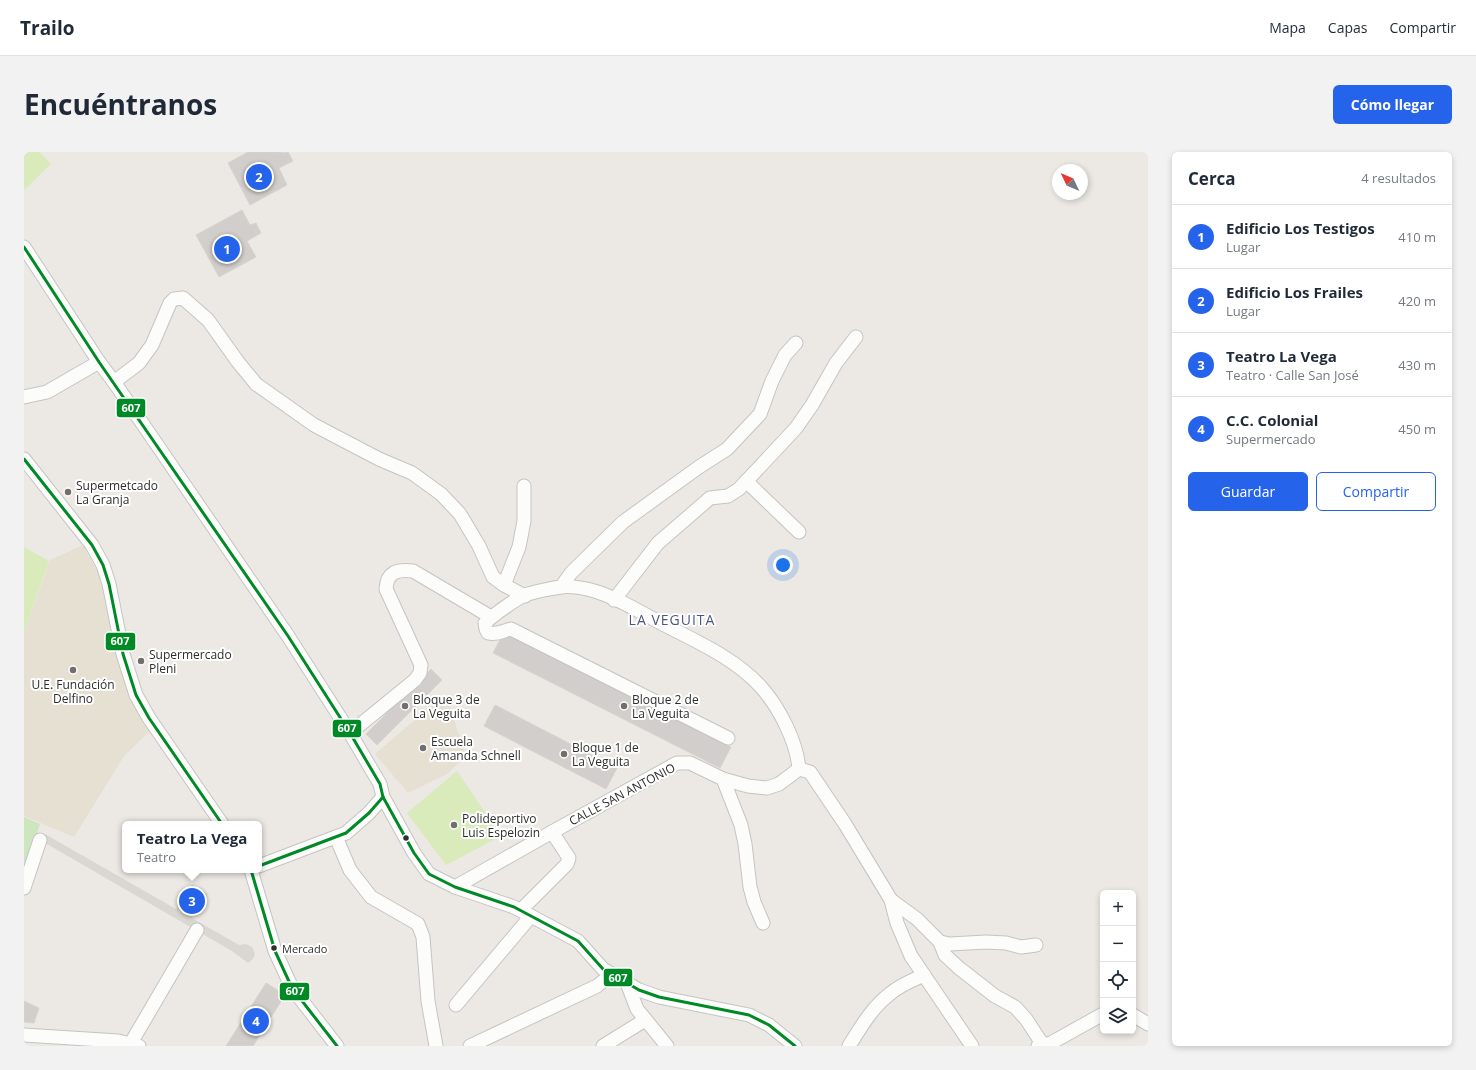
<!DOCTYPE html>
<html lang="es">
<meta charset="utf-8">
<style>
body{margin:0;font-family:"Open Sans",sans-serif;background:#f2f2f3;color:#1f2937}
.controls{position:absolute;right:12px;bottom:12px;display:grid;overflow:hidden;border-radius:6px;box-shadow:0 2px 6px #0003}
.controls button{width:36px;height:36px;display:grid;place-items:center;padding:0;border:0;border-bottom:1px solid #e0e1e3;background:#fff;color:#1f2937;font:20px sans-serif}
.compass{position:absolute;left:1028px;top:12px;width:36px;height:36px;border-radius:50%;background:#fff;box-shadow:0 2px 6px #0003;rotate:314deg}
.you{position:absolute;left:759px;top:413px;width:14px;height:14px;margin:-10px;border:3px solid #fff;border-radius:50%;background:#1a73e8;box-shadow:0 0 0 6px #1a73e833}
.badge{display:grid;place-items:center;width:26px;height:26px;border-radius:50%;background:#2563eb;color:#fff;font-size:13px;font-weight:700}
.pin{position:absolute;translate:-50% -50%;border:2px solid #fff;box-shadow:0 1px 4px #0006}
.popup{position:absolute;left:98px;top:669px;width:140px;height:52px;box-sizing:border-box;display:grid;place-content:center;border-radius:6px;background:#fff;filter:drop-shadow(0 1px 3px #0005);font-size:13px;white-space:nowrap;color:#747a83}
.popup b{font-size:15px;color:#1f2937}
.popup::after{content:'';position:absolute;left:50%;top:100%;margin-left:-8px;border:8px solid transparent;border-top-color:#fff}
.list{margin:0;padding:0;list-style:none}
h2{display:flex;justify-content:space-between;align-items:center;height:52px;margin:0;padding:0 16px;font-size:17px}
h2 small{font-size:13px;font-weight:400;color:#747a83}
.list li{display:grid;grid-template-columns:26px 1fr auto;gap:12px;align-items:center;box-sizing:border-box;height:64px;padding:0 16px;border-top:1px solid #e0e1e3}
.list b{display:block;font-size:15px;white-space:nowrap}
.list p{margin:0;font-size:13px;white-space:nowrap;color:#747a83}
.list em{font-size:13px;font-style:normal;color:#747a83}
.actions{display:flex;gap:8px;padding:12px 16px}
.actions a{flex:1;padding:9px 0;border:1px solid #2563eb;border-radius:6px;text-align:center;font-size:14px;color:#2563eb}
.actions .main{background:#2563eb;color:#fff}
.icon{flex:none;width:22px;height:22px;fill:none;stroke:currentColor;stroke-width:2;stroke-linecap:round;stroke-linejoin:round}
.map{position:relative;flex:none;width:1124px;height:894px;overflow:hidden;border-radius:6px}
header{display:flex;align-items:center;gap:24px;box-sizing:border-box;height:56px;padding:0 20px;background:#fff;border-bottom:1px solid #e0e1e3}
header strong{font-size:19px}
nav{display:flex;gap:22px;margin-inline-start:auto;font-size:14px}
.intro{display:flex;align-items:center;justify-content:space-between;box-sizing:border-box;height:96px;padding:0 24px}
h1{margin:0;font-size:28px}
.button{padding:10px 18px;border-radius:6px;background:#2563eb;color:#fff;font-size:14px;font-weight:700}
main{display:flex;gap:24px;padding:0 24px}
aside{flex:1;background:#fff;border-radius:6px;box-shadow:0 2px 6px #0003}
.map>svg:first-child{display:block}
.education{fill:#e6e0d3}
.green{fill:#cee6be}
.pitch{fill:#d9eabb}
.plaza{fill:#dad6d2}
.building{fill:#d1cecb;stroke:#d7d4d0}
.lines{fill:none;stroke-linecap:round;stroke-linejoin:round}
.minor-casing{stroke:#c5c4c5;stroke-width:15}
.minor{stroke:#fcfcfb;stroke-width:13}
.bus-1-casing{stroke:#fff;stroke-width:6}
.bus-1{stroke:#008a26;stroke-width:3}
.poi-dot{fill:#706f6e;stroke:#fff;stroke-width:1.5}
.bus-dot{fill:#2e2e2e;stroke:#fff;stroke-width:1.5}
.labels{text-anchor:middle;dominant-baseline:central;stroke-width:4;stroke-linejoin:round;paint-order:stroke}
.bus-label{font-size:11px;fill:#2e2e2e;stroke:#fff;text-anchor:start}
.poi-label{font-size:12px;fill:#2e2e2e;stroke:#fff;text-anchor:start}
.street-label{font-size:12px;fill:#2e2e2e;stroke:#fff}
.quarter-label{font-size:14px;letter-spacing:1px;fill:#4d5680;stroke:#fff}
.line-badge{stroke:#fff;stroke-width:1.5}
.badge-label{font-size:11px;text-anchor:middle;font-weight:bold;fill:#fff}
</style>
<header>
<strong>Trailo</strong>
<nav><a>Mapa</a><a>Capas</a><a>Compartir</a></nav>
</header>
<div class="intro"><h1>Encuéntranos</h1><a class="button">Cómo llegar</a></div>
<main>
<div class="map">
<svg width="1124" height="894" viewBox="0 0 1124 894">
<rect width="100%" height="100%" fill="#ece8e4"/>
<g class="education">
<path d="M59,393L75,422L90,494L107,541L126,579L100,604L50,685L0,664V482L26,408Z"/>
<path d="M420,543L429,564L442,604L423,622L384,641L351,602Z"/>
</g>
<path class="green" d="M0,665L16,672L0,719Z"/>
<g class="pitch">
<path d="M0,0H15L27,12L0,38Z"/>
<path d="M0,395L25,409L0,481Z"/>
<path d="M433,619L477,684L422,713L383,661Z"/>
</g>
<path class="plaza" d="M19,681L215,793L222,792L228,795L231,802L229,807L224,811L208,799L16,688Z"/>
<g class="building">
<path d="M224,0H257L258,1L264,0L269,9L255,16L263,33L226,53L204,11Z"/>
<path d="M218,58L226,73L232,71L237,81L223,89L232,105L195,125L172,83Z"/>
<path d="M480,480L707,595L696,616L469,501Z"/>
<path d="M407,517L418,528L353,593L342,582Z"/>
<path d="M471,553L593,616L582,637L460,574Z"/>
<path d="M168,733L183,742L168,765L153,757Z"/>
<path d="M242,831L261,843L229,894H202Z"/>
<path d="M0,849L15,856L10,871L0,870Z"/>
</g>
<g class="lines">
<defs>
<g id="minor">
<path d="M0,95L75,210L90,230L264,484L326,581L356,632L359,645L390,701L405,722L431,735L490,755L554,789L579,817L615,838L635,845L725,863L745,873L771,894"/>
<path d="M90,230L115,211L128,193L146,151L150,147L159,146L184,168L214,210L232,232L290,273L355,307L388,321L417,342L436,362L455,394L469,425L480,433L501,444"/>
<path d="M0,245L23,240L75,210"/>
<path d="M0,307L68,393L79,413L85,432L99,502L112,543L125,566L198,672"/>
<path d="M722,329L775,380"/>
<path d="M480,433L495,395L500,369V334"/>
<path d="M537,435L547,421L599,370L675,315L703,297L736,262L748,229L761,203L772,191"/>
<path d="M590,448L634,391L686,346L704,344L715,337L772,276L788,253L812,211L832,185"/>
<path d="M326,581L391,528L396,521L397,513L362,437C363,420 373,417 389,419L467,465"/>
<path d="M704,586L487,477C478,479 474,483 464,481L462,477L461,471C469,463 492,447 501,443C509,440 529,436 537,435C545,434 559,436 567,438C589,444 613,458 633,469C669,488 710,505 737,535C755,555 773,590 775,617"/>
<path d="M775,617L786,620L821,672L867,748L873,771L887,804L948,894"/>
<path d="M699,627L717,673L721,692L726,735L730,750L739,771"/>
<path d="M312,685L326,718L347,745L394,772L399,785L404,849L412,894"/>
<path d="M235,714L322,681L345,661L359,645"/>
<path d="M227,718L251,799L268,836L313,894"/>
<path d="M431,735L528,680L653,611H666L699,627L724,634L743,636L755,632L775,617"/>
<path d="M0,736L16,688"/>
<path d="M867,748L893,767L916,790L921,803L935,816L971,844L991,855L1002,867L1019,893"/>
<path d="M497,758L543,712L545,706L528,680"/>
<path d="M916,790L926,792L962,790L982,791L997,795L1012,793"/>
<path d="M603,831L613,857L643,894"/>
<path d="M432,853L507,764"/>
<path d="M1109,863L1124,872"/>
<path d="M0,883L94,889L115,894"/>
<path d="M107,891L173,778"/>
<path d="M446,894L573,834L588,822"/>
<path d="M579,894L621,868"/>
<path d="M825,894C837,875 848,855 867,841C876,833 889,828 900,823"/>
<path d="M1014,894L1027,891L1079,862"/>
</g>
</defs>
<use href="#minor" class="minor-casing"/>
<use href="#minor" class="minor"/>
<defs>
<g id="bus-1">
<path d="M0,95L75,210L264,484L326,581L356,632L359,645L390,701L405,722L431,735L490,755L554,789L579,817L615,838L635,845L725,863L745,873L771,894"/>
<path d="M0,307L68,393L79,413L85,432L99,502L112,543L125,566L198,672"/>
<path d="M235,714L322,681L345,661L359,645"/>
<path d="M227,718L251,799L268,836L313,894"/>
</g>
</defs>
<use href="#bus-1" class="bus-1-casing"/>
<use href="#bus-1" class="bus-1"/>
</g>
<g class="poi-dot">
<circle cx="44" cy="340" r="4"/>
<circle cx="117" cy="509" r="4"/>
<circle cx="49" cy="518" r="4"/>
<circle cx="381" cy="554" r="4"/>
<circle cx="600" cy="554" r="4"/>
<circle cx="399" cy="596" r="4"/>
<circle cx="540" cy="602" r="4"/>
<circle cx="430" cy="673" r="4"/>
</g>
<g class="bus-dot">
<circle cx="382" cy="686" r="3.5"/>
<circle cx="250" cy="796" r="3.5"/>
</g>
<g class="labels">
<g class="bus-label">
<text x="258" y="796">Mercado</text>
</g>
<g class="poi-label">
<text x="52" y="333">Supermetcado<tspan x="52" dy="14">La Granja</tspan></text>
<text x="125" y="502">Supermercado<tspan x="125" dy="14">Pleni</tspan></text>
<text x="49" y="532" text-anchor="middle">U.E. Fundación<tspan x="49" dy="14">Delfino</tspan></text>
<text x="389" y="547">Bloque 3 de<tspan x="389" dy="14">La Veguita</tspan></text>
<text x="608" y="547">Bloque 2 de<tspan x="608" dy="14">La Veguita</tspan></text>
<text x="407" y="589">Escuela<tspan x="407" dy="14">Amanda Schnell</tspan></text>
<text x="548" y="595">Bloque 1 de<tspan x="548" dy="14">La Veguita</tspan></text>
<text x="438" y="666">Polideportivo<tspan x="438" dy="14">Luis Espelozin</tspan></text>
</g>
<g class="street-label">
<text transform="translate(598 642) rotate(-28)">CALLE SAN ANTONIO</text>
</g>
<g class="quarter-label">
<text x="648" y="467">LA VEGUITA</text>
</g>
</g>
<g class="line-badge">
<rect x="92" y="246" width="30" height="20" rx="4" fill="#008a26"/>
<rect x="81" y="480" width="31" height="19" rx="4" fill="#008a26"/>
<rect x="308" y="567" width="30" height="19" rx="4" fill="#008a26"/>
<rect x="579" y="816" width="30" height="19" rx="4" fill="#008a26"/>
<rect x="255" y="830" width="31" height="19" rx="4" fill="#008a26"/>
</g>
<g class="badge-label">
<text x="107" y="260">607</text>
<text x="96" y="493">607</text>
<text x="323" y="580">607</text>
<text x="594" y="830">607</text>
<text x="271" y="843">607</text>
</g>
</svg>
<div class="controls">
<button>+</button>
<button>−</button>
<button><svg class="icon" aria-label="locate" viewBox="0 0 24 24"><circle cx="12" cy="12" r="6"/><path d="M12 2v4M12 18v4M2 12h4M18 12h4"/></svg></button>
<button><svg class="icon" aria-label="layers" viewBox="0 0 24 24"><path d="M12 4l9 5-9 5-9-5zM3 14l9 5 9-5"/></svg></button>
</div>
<svg class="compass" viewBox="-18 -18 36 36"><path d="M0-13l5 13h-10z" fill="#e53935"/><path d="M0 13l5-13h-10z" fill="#747a83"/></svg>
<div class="you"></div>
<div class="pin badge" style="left:203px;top:97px">1</div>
<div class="pin badge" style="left:235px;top:25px">2</div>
<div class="pin badge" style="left:168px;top:749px">3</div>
<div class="popup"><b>Teatro La Vega</b>Teatro</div>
<div class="pin badge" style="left:232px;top:869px">4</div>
</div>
<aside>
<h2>Cerca<small>4 resultados</small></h2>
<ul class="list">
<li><span class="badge">1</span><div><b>Edificio Los Testigos</b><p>Lugar</p></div><em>410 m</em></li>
<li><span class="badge">2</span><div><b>Edificio Los Frailes</b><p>Lugar</p></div><em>420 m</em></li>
<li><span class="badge">3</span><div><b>Teatro La Vega</b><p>Teatro · Calle San José</p></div><em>430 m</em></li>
<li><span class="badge">4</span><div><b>C.C. Colonial</b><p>Supermercado</p></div><em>450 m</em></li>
</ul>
<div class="actions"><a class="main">Guardar</a><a>Compartir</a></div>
</aside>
</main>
